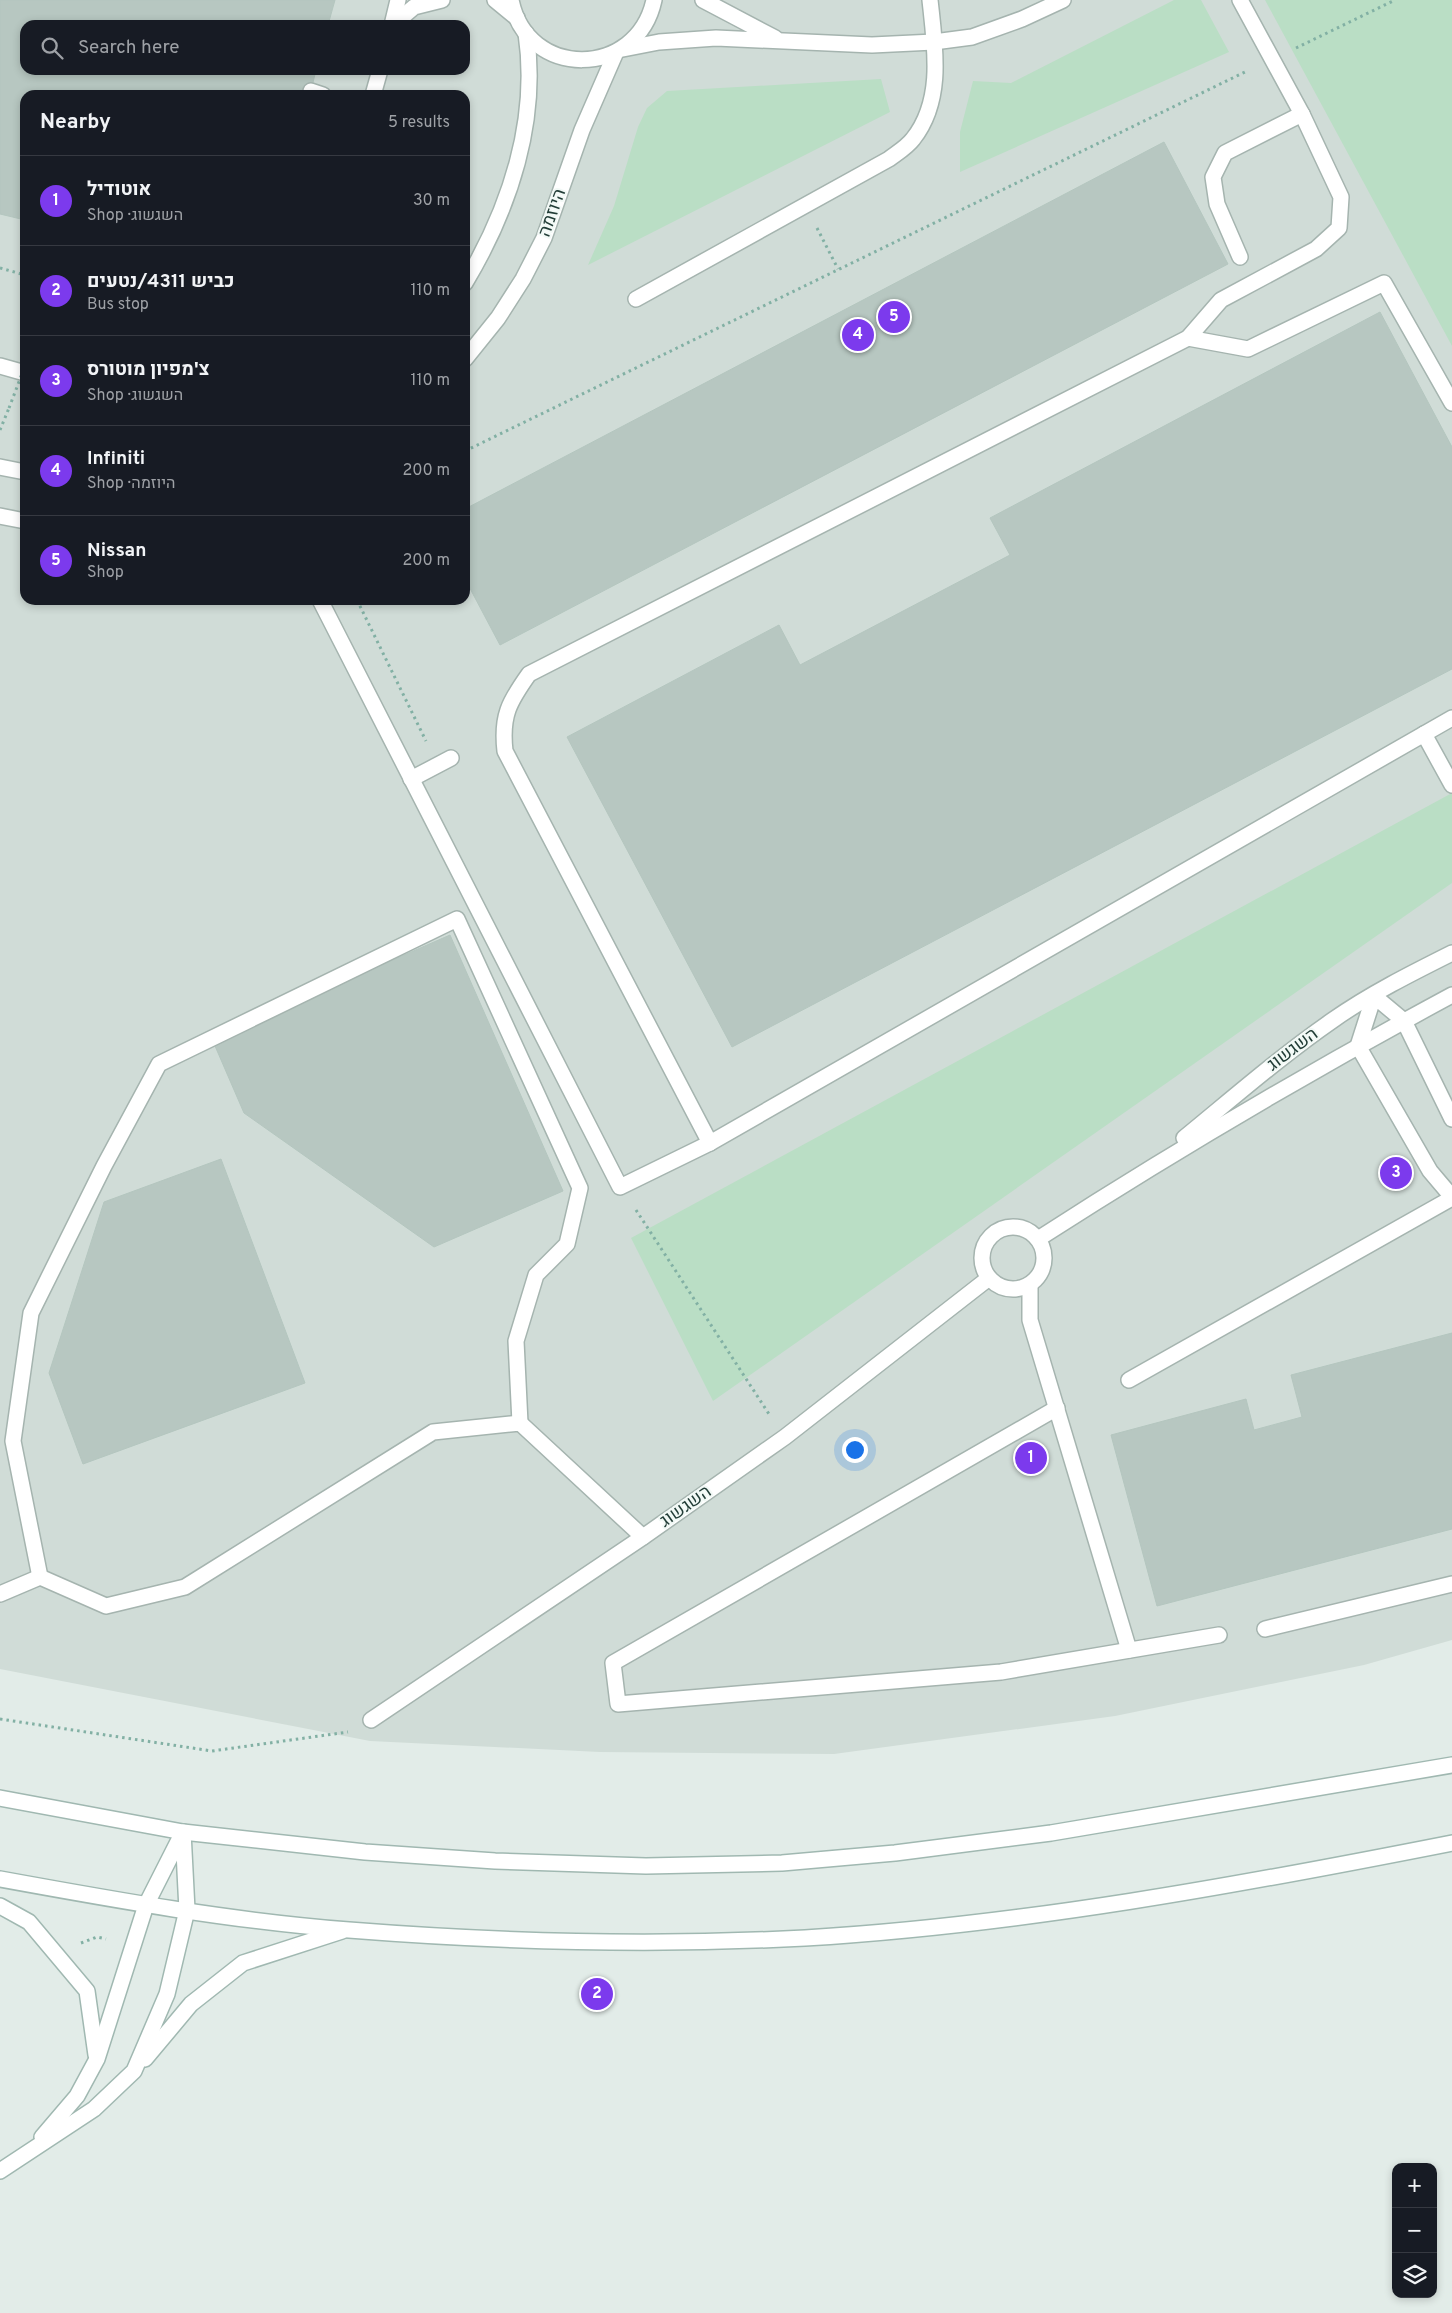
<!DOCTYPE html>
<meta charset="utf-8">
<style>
body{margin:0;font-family:Overpass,Heebo,sans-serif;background:#242831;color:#f1f3f6}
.controls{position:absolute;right:15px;bottom:15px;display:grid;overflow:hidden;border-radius:10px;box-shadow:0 2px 8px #0003}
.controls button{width:45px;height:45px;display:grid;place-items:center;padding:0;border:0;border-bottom:1px solid #363941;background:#171b24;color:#f1f3f6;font:25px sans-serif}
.you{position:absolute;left:854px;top:1449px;width:18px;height:18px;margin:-12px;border:4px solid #fff;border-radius:50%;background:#1a73e8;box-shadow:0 0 0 8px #1a73e833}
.badge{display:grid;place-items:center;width:32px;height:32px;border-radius:50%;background:#7c3aed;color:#fff;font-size:16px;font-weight:700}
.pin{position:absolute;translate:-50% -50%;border:2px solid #fff;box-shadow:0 1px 5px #0006}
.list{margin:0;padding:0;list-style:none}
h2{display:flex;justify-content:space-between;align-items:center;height:65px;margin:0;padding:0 20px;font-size:21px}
h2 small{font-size:16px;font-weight:400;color:#9ea1a6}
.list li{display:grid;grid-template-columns:32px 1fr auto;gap:15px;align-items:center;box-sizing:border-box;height:90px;padding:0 20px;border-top:1px solid #363941}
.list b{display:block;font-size:19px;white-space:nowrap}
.list p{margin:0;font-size:16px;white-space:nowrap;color:#9ea1a6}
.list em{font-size:16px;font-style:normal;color:#9ea1a6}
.icon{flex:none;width:28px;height:28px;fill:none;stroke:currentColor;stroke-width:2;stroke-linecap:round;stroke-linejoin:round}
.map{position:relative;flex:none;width:1452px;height:2313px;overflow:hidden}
.search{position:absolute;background:#171b24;box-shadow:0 2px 8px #0003;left:20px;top:20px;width:450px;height:55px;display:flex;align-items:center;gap:12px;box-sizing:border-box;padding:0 18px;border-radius:15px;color:#9ea1a6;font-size:19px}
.panel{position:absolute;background:#171b24;box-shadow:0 2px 8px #0003;left:20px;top:90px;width:450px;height:515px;border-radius:15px}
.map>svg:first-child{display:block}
.built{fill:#d0dcd7;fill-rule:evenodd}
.green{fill:#badec5}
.building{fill:#b7c7c1;stroke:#b4c6bf}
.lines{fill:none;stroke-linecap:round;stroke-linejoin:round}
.lane-casing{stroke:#a5b4af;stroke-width:18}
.street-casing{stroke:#a5b4af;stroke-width:18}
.secondary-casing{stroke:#a0b8b1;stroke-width:18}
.path{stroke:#82b0a4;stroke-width:3;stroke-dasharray:2.5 4;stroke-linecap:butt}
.lane{stroke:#fff;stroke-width:15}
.street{stroke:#fff;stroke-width:15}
.secondary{stroke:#fff;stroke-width:15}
.path-bridge{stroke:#82b0a4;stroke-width:3;stroke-dasharray:2.5 4;stroke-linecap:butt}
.labels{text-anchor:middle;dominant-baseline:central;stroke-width:4;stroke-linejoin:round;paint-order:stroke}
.street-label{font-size:18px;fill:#223d37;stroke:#f2f9f6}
</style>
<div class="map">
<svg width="1452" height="2313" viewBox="0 0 1452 2313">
<rect width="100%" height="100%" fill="#e2ece8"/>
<path class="built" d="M0,0H1452V1640L1364,1665L1115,1716L834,1754L600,1752L370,1741L0,1669ZM25,25H465V70H25ZM25,95H465V600H25Z"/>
<g class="green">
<path d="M1174,0H1201L1229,52L960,172V132L973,81L1011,83Z"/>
<path d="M1265,0H1452V346Z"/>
<path d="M881,79L890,112L588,265L614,206L638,127L647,108L667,91Z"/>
<path d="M1452,793V883L713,1401L631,1238Z"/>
</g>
<g class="building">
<path d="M0,0H335L328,25H25V70H316L310,95H25V220L0,214Z"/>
<path d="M1164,142L1228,264L500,645L465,579V509Z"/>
<path d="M1380,312L1452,447V669L732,1047L567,737L779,625L800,665L1010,555L990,518Z"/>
<path d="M450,935L563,1191L434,1247L244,1113L212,1039Z"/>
<path d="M221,1159L305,1383L83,1464L49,1373L104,1202Z"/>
<path d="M1452,1333V1529L1157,1606L1111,1435L1246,1399L1254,1430L1302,1417L1291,1375Z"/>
</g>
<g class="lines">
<defs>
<g id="lane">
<path d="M495,0L517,18"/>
<path d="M392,25L398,0"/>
<path d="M393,25L414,7L442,0"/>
<path d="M311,91L323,95"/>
<path d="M373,95L380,70"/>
<path d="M1240,257L1217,204L1213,177L1225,153L1302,114"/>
<path d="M636,299L889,159C897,153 907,147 913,139C944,100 935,47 930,0"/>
<path d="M1188,338L1248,349L1384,283L1452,403"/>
<path d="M0,366L25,373"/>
<path d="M320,600L620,1187L710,1143L1452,718"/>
<path d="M1424,734L1452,785"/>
<path d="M411,779L451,758"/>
<path d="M1452,1119L1404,1021L1374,996L1358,1046L1430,1171L1452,1197"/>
<path d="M710,1143L505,751C501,716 509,702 529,674L1188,338L1221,300L1316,249L1339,228L1341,197L1302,114L1240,0"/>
<path d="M1030,1285V1320L1129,1650"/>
<path d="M1129,1380L1452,1198"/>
<path d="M1057,1408L613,1663L618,1704L1001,1672L1219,1635"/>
<path d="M40,1577L13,1441L31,1313L104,1166L159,1064L457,919L580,1188L567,1244L536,1275L516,1341L520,1423"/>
<path d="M0,1594L40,1577L106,1606L185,1587L433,1432L520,1423L643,1537"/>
<path d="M1265,1629L1452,1584"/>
</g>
<g id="street">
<path d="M511,0C527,80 637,79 654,0"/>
<path d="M703,0L775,38"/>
<path d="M623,49L659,42L716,38L872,45L934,42L972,37L1022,19L1063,0"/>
<path d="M465,283C510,208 539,120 526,33"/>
<path d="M465,359L498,318L523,279L544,238L582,130L616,52"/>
<path d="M0,467L25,472"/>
<path d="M0,516L25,521"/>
<path d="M1184,1138C1233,1098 1281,1056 1333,1020C1370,994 1412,973 1452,953"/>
<circle cx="1013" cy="1258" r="31"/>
<path d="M1038,1239C1173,1152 1311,1071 1452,995"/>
<path d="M371,1720L643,1537L785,1437L989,1278"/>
</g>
<g id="secondary">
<path d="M0,1798L183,1832L365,1852L495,1861L646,1866L782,1863L895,1853L1051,1833L1452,1765"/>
<path d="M0,1879C115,1900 232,1921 349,1930C501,1942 653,1946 805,1938C1022,1925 1239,1885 1452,1843"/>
<path d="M0,1906L29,1922L87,1991L96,2055"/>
<path d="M145,2059L191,2004L243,1963L342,1931"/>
<path d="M42,2137L77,2096L97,2059L146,1905L182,1834"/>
<path d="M0,2171L94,2109L134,2071L167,1994L187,1910L183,1832"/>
</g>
</defs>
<use href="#lane" class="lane-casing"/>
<use href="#street" class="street-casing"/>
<use href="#secondary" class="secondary-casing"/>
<g class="path">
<path d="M1296,48L1395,0"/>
<path d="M817,228L838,269"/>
<path d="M0,268L25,275"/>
<path d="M0,430L9,408"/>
<path d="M465,451L1247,71"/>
<path d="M357,600L426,741"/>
<path d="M636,1210L769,1414"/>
<path d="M0,1719L212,1751L348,1732"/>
<path d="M81,1943L97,1937L106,1939"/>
</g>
<use href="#lane" class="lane"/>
<use href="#street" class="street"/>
<use href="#secondary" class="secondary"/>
<path class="path-bridge" d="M9,408L25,366"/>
</g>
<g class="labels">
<g class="street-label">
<text transform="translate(553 213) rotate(-70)">היוזמה</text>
<text transform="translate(1293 1050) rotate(-37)">השגשוג</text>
<text transform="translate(686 1507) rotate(-35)">השגשוג</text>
</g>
</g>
</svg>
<div class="controls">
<button>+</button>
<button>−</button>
<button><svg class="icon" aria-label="layers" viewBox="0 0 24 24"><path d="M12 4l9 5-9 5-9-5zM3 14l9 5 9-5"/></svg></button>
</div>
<div class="you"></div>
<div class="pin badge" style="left:1031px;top:1458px">1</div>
<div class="pin badge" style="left:597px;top:1994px">2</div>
<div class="pin badge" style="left:1396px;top:1173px">3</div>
<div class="pin badge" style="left:858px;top:335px">4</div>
<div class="pin badge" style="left:894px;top:317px">5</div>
<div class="search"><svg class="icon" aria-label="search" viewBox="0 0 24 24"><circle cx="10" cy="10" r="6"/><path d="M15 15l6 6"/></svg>Search here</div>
<section class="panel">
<h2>Nearby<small>5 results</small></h2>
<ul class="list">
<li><span class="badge">1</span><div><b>אוטודיל</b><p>Shop · השגשוג</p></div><em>30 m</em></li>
<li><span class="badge">2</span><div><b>כביש 4311/נטעים</b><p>Bus stop</p></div><em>110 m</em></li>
<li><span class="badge">3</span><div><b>צ'מפיון מוטורס</b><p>Shop · השגשוג</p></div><em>110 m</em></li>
<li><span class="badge">4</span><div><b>Infiniti</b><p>Shop · היוזמה</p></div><em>200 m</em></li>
<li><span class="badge">5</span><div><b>Nissan</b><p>Shop</p></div><em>200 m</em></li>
</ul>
</section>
</div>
